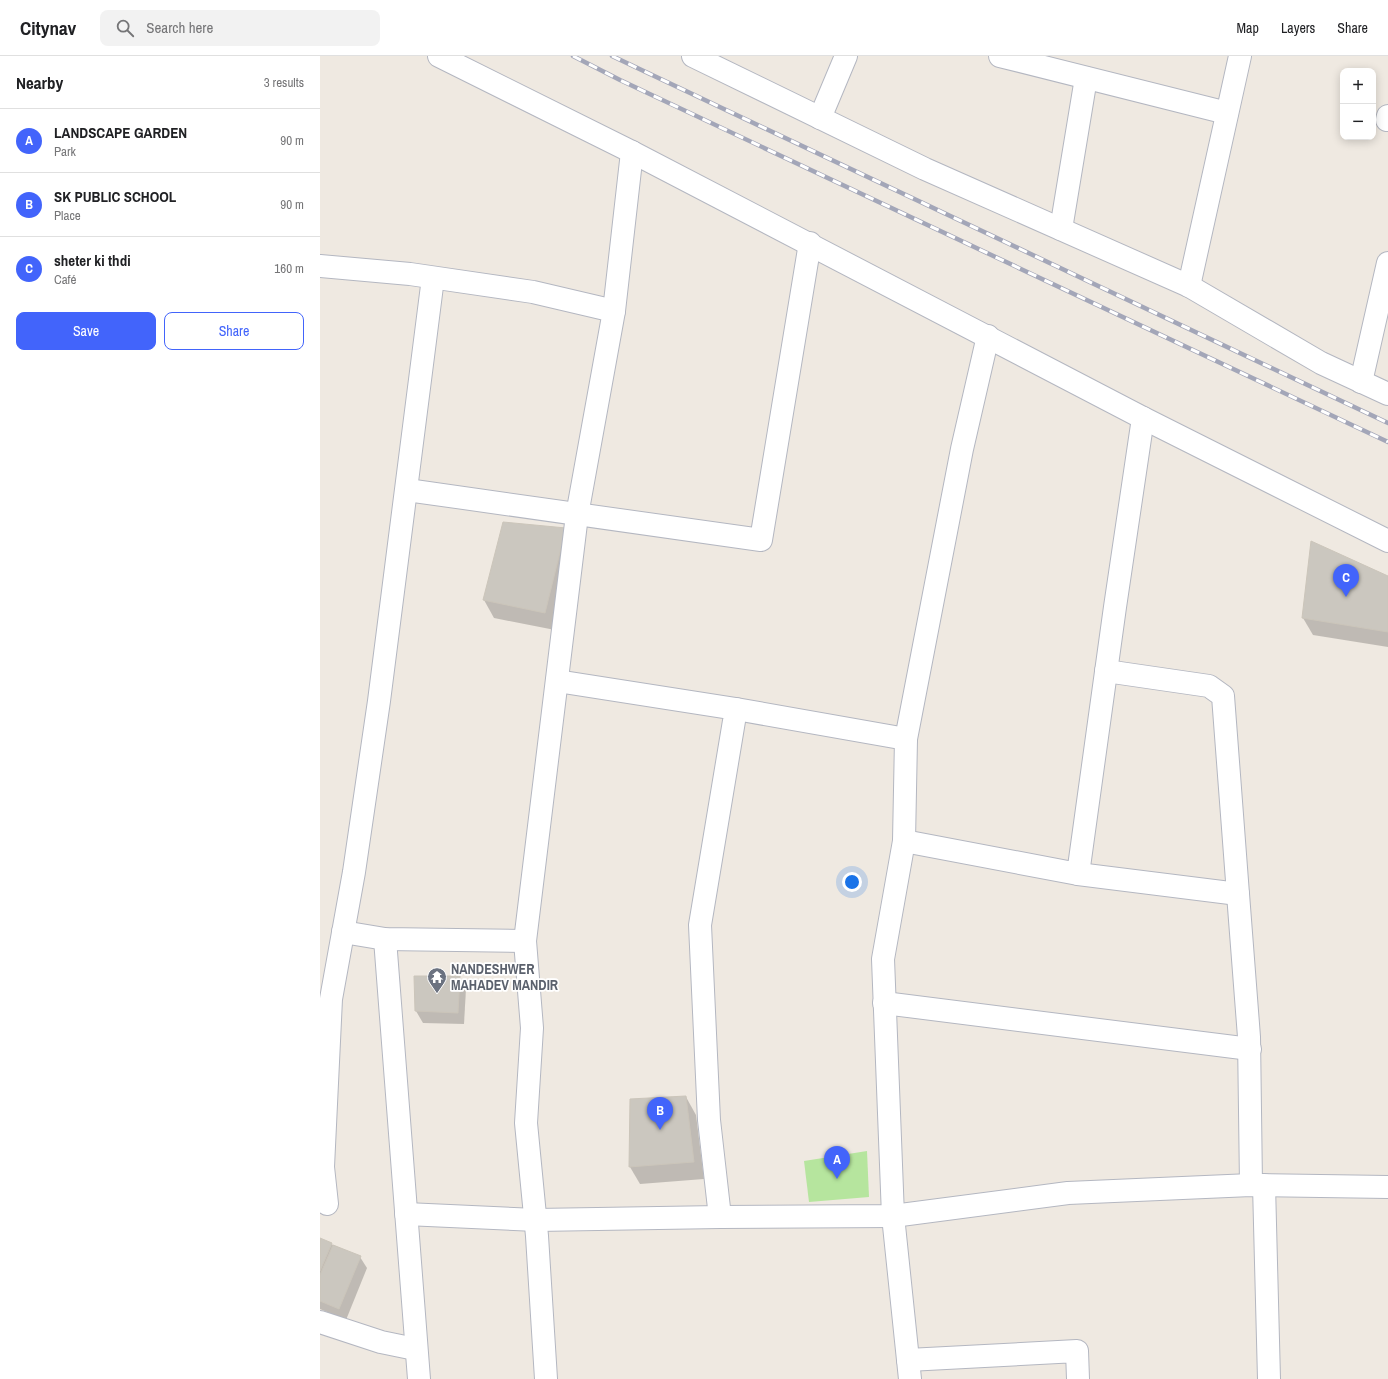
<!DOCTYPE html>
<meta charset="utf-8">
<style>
body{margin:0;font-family:"Archivo Narrow",sans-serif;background:#f2f2f2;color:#202124}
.controls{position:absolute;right:12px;top:12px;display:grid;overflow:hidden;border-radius:8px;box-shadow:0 2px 10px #0003}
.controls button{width:36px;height:36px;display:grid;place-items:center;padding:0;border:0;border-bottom:1px solid #e0e0e0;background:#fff;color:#202124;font:20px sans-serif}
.you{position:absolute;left:532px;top:826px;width:14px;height:14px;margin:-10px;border:3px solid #fff;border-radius:50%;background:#1a73e8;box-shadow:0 0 0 6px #1a73e833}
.badge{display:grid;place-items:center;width:26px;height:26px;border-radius:50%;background:#4264fb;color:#fff;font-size:13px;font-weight:700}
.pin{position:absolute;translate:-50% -33px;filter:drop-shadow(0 1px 2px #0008)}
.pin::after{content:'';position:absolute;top:21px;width:14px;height:12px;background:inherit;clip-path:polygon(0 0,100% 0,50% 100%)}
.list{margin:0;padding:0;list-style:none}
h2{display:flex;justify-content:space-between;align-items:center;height:52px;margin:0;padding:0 16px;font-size:17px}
h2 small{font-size:13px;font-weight:400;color:#757577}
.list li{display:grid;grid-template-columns:26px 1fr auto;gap:12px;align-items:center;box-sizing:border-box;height:64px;padding:0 16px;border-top:1px solid #e0e0e0}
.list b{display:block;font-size:15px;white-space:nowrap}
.list p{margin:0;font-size:13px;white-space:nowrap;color:#757577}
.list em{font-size:13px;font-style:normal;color:#757577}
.actions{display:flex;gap:8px;padding:12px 16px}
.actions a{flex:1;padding:9px 0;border:1px solid #4264fb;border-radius:8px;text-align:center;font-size:14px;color:#4264fb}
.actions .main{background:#4264fb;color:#fff}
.icon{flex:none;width:22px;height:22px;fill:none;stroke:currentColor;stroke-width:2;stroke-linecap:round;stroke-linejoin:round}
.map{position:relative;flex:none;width:1068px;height:1323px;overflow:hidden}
header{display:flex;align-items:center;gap:24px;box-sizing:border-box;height:56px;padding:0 20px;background:#fff;border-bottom:1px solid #e0e0e0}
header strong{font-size:19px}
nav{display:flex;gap:22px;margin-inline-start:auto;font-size:14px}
.search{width:280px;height:36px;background:#f2f2f2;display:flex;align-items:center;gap:10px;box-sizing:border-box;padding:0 14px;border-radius:8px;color:#757577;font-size:15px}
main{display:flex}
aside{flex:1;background:#fff}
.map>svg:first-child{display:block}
.green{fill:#b6e59e}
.shadow{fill:#0003}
.building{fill:#cbc7bf;stroke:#cbc5ba}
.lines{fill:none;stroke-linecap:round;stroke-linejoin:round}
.street-casing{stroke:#b4b7c1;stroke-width:24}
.secondary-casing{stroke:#b4b7c1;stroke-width:24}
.street{stroke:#fff;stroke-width:22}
.secondary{stroke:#fff;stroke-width:22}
.rail-casing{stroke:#a3a6b8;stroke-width:4.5}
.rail{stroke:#fff;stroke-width:3;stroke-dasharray:9;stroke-linecap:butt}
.labels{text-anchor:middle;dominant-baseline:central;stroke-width:3.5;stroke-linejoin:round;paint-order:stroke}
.worship-label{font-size:14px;font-weight:bold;fill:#5b616d;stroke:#fff;text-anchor:start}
</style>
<header>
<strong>Citynav</strong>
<div class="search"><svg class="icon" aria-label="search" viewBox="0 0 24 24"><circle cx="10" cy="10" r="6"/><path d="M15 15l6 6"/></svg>Search here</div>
<nav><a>Map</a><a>Layers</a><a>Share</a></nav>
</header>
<main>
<aside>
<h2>Nearby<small>3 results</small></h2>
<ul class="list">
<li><span class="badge">A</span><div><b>LANDSCAPE GARDEN</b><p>Park</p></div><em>90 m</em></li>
<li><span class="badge">B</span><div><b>SK PUBLIC SCHOOL</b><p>Place</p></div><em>90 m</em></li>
<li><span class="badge">C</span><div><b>sheter ki thdi</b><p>Café</p></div><em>160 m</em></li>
</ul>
<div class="actions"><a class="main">Save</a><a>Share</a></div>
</aside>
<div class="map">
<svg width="1068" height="1323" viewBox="0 0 1068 1323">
<rect width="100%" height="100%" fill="#efe9e1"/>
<path class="green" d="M547,1095L549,1141L489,1146L484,1105Z"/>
<g class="shadow">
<path d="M245,473L235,574L174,562L164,544Z"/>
<path d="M1068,521V591L993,579L983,562Z"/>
<path d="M139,921L146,933L144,968L103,967L96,955Z"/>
<path d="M366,1041L376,1059L384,1123L320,1128L310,1111Z"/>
<path d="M0,1183L40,1201L47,1212L26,1264L0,1253Z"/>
</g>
<g class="building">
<path d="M183,466L246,472L225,557L163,544Z"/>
<path d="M991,485L1068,520V576L982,562Z"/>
<path d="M94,920H140L138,957L95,955Z"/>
<path d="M366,1040L374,1106L309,1111L310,1043Z"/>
<path d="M0,1182L12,1187L0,1215Z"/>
<path d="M13,1189L41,1200L19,1253L0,1245V1219Z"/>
</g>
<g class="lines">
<defs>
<g id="street">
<path d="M373,0L605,113L869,230L1001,307L1068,338"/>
<path d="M680,0L907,57"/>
<path d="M500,62L526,0"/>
<path d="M1067,64L1068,60"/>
<path d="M741,173L766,22"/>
<path d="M0,210L90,218L213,236L294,255L312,96"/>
<path d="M869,230L920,0"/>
<path d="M1041,326L1068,207"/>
<path d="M87,434L441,484L490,187"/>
<path d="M416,653L586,683"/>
<path d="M584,785L758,818L795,551L823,362"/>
<path d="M758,818L918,838L903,640L889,630L786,615"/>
<path d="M918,838L929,981L931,1129"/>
<path d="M23,876L65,883L205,885"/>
<path d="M65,883L99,1323"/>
<path d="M564,947L930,993"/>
<path d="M944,1129L949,1323"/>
<path d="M7,1148L3,1111L11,943L34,816L59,645L113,222"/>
<path d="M86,1158L216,1164L400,1161L389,1064L380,869L416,653L237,625"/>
<path d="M400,1161L573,1160L748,1137L931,1129L1068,1131"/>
<path d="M0,1266L61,1286L95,1293"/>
<path d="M588,1304L757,1295L758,1323"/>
<path d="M226,1323L217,1180L206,1067L212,972L205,885L257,459L294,255"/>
<path d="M590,1323L573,1160L563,903L584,785L586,683L642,393L668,280"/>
</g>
<path id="secondary" d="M119,0L312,96L823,362L1068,485"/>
</defs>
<use href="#street" class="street-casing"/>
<use href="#secondary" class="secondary-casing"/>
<use href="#street" class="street"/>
<use href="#secondary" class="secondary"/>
<defs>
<g id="rail">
<path d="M253,0L300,24L1068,386"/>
<path d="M292,0L1068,367"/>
</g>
</defs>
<use href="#rail" class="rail-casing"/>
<use href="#rail" class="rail"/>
</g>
<defs>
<symbol id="temple-pin" viewBox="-11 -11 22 30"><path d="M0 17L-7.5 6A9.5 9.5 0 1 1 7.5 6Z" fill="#6b7280" stroke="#fff"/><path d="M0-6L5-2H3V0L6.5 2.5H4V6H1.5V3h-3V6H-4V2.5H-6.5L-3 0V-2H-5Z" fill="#fff"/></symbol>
</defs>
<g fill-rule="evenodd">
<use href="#temple-pin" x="106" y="910" width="22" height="30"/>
</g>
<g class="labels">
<g class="worship-label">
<text x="131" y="913">NANDESHWER<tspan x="131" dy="16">MAHADEV MANDIR</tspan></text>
</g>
</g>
</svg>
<div class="controls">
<button>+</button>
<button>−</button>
</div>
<div class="you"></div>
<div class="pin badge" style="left:517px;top:1123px">A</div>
<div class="pin badge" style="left:340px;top:1074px">B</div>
<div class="pin badge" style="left:1026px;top:541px">C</div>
</div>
</main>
